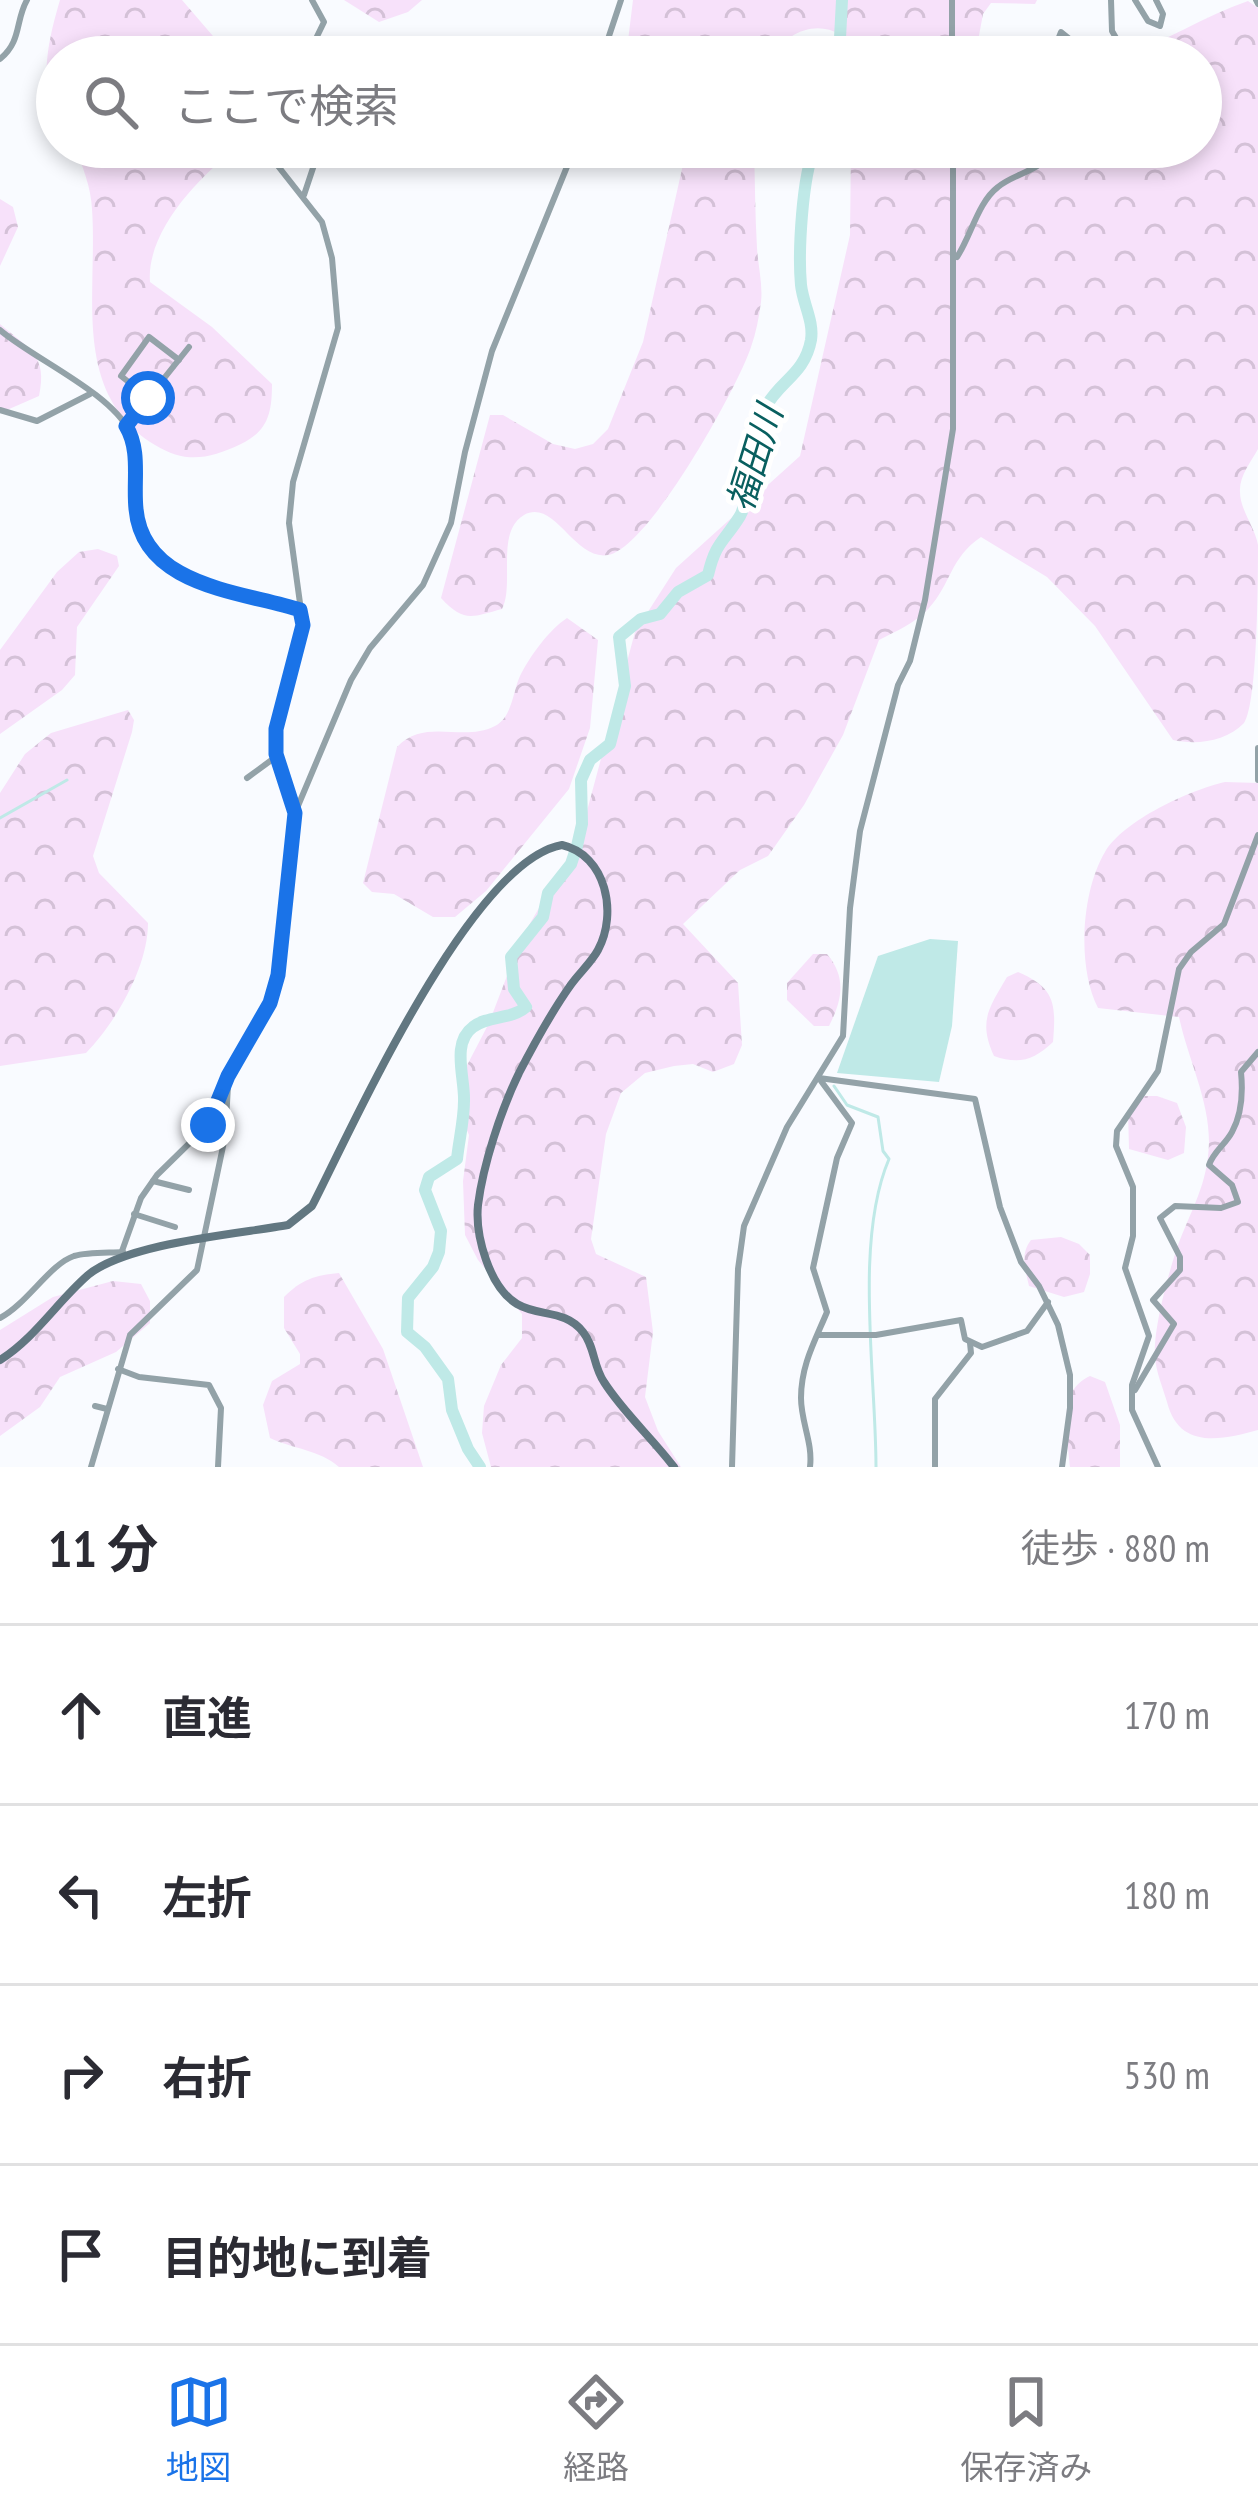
<!DOCTYPE html>
<html lang="ja">
<meta charset="utf-8">
<style>
body{margin:0;font-family:"PT Sans Narrow","Noto Sans JP",sans-serif;background:#f7f7f7;color:#2b2b33}
.stop{position:absolute;width:36px;height:36px;margin:-27px;border:9px solid #1a73e8;border-radius:50%;background:#fff}
.stop.end{background:#1a73e8;border-color:#fff;box-shadow:0 3px 12px #0008}
.list{margin:0;padding:0;list-style:none}
h2{display:flex;justify-content:space-between;align-items:center;height:156px;margin:0;padding:0 48px;font-size:51px}
h2 small{font-size:39px;font-weight:400;color:#7c7c81}
.list li{display:grid;grid-template-columns:78px 1fr auto;gap:36px;align-items:center;box-sizing:border-box;height:180px;padding:0 48px;border-top:3px solid #e1e1e2}
.list b{display:block;font-size:45px;white-space:nowrap}
.list em{font-size:39px;font-style:normal;color:#7c7c81}
.icon{flex:none;width:66px;height:66px;fill:none;stroke:currentColor;stroke-width:2;stroke-linecap:round;stroke-linejoin:round}
.map{position:relative;flex:none;width:1258px;height:1467px;overflow:hidden}
.search{position:absolute;background:#fff;box-shadow:0 6px 18px #0003;left:36px;right:36px;top:36px;height:132px;display:flex;align-items:center;gap:30px;box-sizing:border-box;padding:0 42px;border-radius:66px;color:#7c7c81;font-size:45px}
.sheet{height:876px;background:#fff}
nav{display:flex;justify-content:space-around;align-items:center;box-sizing:border-box;height:168px;border-top:3px solid #e1e1e2;background:#fff;font-size:33px;color:#7c7c81}
nav a{display:grid;justify-items:center;gap:6px}
nav .on{color:#1a73e8}
.map>svg:first-child{display:block}
.forest{fill:url(#forest-crowns)}
.water{fill:#bfe9e7}
.lines{fill:none;stroke-linecap:round;stroke-linejoin:round}
.stream{stroke:#bfe9e7;stroke-width:3}
.river{stroke:#bfe9e7;stroke-width:12}
.street{stroke:#93a2a8;stroke-width:6}
.secondary{stroke:#627781;stroke-width:8}
.route{stroke:#1a73e8;stroke-width:15}
.labels{text-anchor:middle;dominant-baseline:central;stroke-width:10;stroke-linejoin:round;paint-order:stroke}
.water-label{font-size:36px;font-style:italic;fill:#095f5f;stroke:#fff}
</style>
<div class="map">
<svg width="1258" height="1467" viewBox="0 0 1258 1467">
<defs>
<pattern id="forest-crowns" width="20" height="18" patternUnits="userSpaceOnUse" patternTransform="scale(3)"><rect width="20" height="18" fill="#f7e1fa"/><path d="M2 6a3 3 0 1 1 6 0M12 15a3 3 0 1 1 6 0" fill="none" stroke="#d4c1d7"/></pattern>
</defs>
<rect width="100%" height="100%" fill="#f9fbff"/>
<g class="forest">
<path d="M60,0H182L231,57H57V114C37,83 50,34 60,0Z"/>
<path d="M344,0H422L408,12L379,22Z"/>
<path d="M633,0H1037L1035,4L991,3L983,14L975,57H843L841,35C814,19 787,34 770,57H626Z"/>
<path d="M1248,1L1258,8V449C1251,462 1239,476 1240,492C1240,510 1255,527 1258,545C1258,573 1258,704 1244,723C1226,742 1196,745 1173,740L1095,626L1047,577L981,537C950,558 951,584 929,608C916,623 896,631 879,640L843,735L804,805L768,856L740,870L683,924L738,983L742,1045L734,1064L713,1072L693,1064L674,1066L645,1073L621,1093L606,1134L591,1239L596,1254L646,1277L653,1332L645,1397L658,1431L681,1467H491L482,1433L484,1406L501,1365L522,1338V1314L478,1260L465,1235L463,1181L469,1135L460,1114L463,1073L489,1023L521,939L580,837L635,632L676,568L800,456L850,235L851,147H1201V57H1122C1166,41 1205,16 1248,1Z"/>
<path d="M75,147H238C199,176 146,232 150,282L212,327L272,384C272,413 268,431 241,444C209,459 186,464 155,445C70,393 98,293 92,209C91,187 83,168 75,147Z"/>
<path d="M687,147H754C755,181 755,214 757,248C758,265 763,285 761,302C759,317 756,333 751,347C738,387 649,548 608,555C574,561 555,498 524,515C495,532 515,584 502,609C472,617 464,623 441,598L490,415H503L553,444L575,449L593,444L608,429L643,342Z"/>
<path d="M0,199L13,207L18,227L0,266Z"/>
<path d="M0,324C29,349 48,355 39,396L0,413Z"/>
<path d="M98,549L117,556L119,566L77,627L75,675L62,690L0,734V650L57,572L79,552Z"/>
<path d="M567,618L598,640L590,728L569,789L486,891L455,917H433L394,894L372,892L363,883L397,747C426,717 462,743 495,726C512,718 513,691 520,676C530,656 549,630 567,618Z"/>
<path d="M128,710L134,720L132,732L93,856L99,873L148,923C148,967 116,1022 86,1053L0,1066V793L25,754L51,733Z"/>
<path d="M1225,782L1258,783V1430C1222,1440 1179,1450 1167,1402C1163,1388 1156,1372 1155,1357C1153,1330 1168,1275 1177,1248C1191,1209 1208,1185 1209,1142C1209,1099 1188,1059 1179,1017L1098,1008C1077,968 1081,892 1105,852C1124,820 1190,790 1225,782Z"/>
<path d="M813,954H827C847,978 842,1000 829,1026H814L787,1000V983Z"/>
<path d="M1018,972C1056,988 1056,1005 1053,1042C1034,1060 1019,1065 994,1056C978,1021 989,1008 1007,977Z"/>
<path d="M1139,1096H1157L1177,1103L1186,1127L1184,1153L1168,1160L1129,1149L1128,1110Z"/>
<path d="M1061,1237L1079,1244L1090,1255V1274L1084,1292L1064,1297L1029,1286C1025,1269 1020,1254 1031,1240Z"/>
<path d="M339,1273L383,1349L423,1467H339C320,1450 293,1449 270,1438L263,1405L272,1381L300,1364V1354L284,1328V1297C301,1280 315,1275 339,1273Z"/>
<path d="M113,1281L141,1284L150,1301V1323L116,1352L60,1377L40,1407L0,1436V1330L53,1297Z"/>
<path d="M1090,1376L1105,1382L1120,1425V1467H1070C1068,1435 1056,1391 1090,1376Z"/>
</g>
<path class="water" d="M930,939L958,941L952,1026L939,1082L837,1073L878,956Z"/>
<g class="lines">
<g class="stream">
<path d="M0,818L67,780"/>
<path d="M834,1086L847,1105L878,1117L883,1151L889,1159C854,1241 876,1375 876,1467"/>
</g>
<g class="river">
<path d="M839,57L842,0"/>
<path d="M480,1467L468,1449L452,1410L448,1379L425,1347L407,1332L408,1298L433,1267L439,1252L441,1231L425,1190L429,1177L457,1159C459,1140 464,1120 464,1101C465,1078 451,1043 473,1027C488,1015 511,1020 526,1007L514,989L511,957L543,917L548,893L571,864L577,846L582,824L581,780L590,760L610,744L625,686L619,637L641,619L660,614L678,592L708,575C716,541 724,542 740,516C751,496 733,484 758,453C754,382 802,389 811,340C814,321 803,304 801,285C798,253 802,176 815,147"/>
</g>
<g class="street">
<path d="M952,0V57"/>
<path d="M1111,0L1112,31L1127,57"/>
<path d="M1135,0L1148,21L1160,26L1163,14L1156,0"/>
<path d="M1256,0L1258,4"/>
<path d="M307,57L324,22L312,0"/>
<path d="M404,57L410,50"/>
<path d="M602,57L621,0"/>
<path d="M1059,57L1055,47L1061,32L1092,57"/>
<path d="M0,59C22,41 15,21 27,0"/>
<path d="M263,147L322,222L332,258L338,328L293,482L289,523L303,625L276,729V754L294,809"/>
<path d="M304,195L320,147"/>
<path d="M957,257C971,236 978,202 998,187C1016,172 1045,171 1053,147"/>
<path d="M0,330C34,359 110,392 130,432C142,456 134,488 137,514C145,587 244,592 300,610"/>
<path d="M149,398L121,376L149,337L179,360"/>
<path d="M0,410L37,421L90,394"/>
<path d="M126,426L189,347"/>
<path d="M1258,748V780"/>
<path d="M247,778L277,756"/>
<path d="M819,1078L975,1099L1000,1207L1021,1262L1039,1286L1058,1325L1070,1375V1408L1062,1467"/>
<path d="M153,1181L189,1190"/>
<path d="M134,1214L175,1227"/>
<path d="M122,1251L141,1198L157,1175L208,1125L228,1077L270,1003L278,975L295,813L351,680L370,648L423,585L451,523L465,452L492,351L575,147"/>
<path d="M0,1318C27,1304 50,1264 74,1256C88,1252 109,1253 123,1252"/>
<path d="M818,1335H876L961,1320L965,1339L982,1347L1027,1331L1048,1302"/>
<path d="M118,1369L139,1377L209,1385L221,1408L218,1467"/>
<path d="M1135,1390L1174,1324L1153,1300L1180,1270V1257L1160,1218L1175,1206L1221,1208L1238,1202L1232,1185L1209,1165C1214,1151 1225,1145 1232,1132C1242,1114 1243,1092 1241,1072L1258,1052"/>
<path d="M95,1406L107,1409"/>
<path d="M91,1467L130,1335L197,1270L225,1137L228,1086"/>
<path d="M732,1467L738,1269L744,1226L787,1127L843,1036L850,908L860,831L898,685L910,661L925,600L953,429V147"/>
<path d="M810,1467C813,1443 801,1422 801,1398C801,1365 815,1341 827,1312L813,1268L837,1158L852,1123L821,1081"/>
<path d="M935,1467V1399L971,1353L970,1343"/>
<path d="M1158,1467L1132,1410V1385L1149,1336L1125,1268L1133,1236V1187L1116,1146L1117,1131L1158,1071L1179,969L1191,952L1224,924L1258,835"/>
</g>
<path class="secondary" d="M0,1360C35,1338 57,1302 88,1275C127,1243 237,1234 288,1225L312,1206C353,1126 471,861 562,845C606,855 618,913 598,950C591,963 578,974 570,986C551,1013 534,1044 519,1073C501,1110 483,1165 478,1205C475,1235 489,1287 517,1304C539,1317 565,1309 583,1332C595,1347 593,1366 604,1382C623,1412 652,1438 674,1467"/>
</g>
<g class="lines">
<path class="route" d="M148,398L126,426C141,451 133,481 136,509C143,587 241,591 300,610L303,625L276,729V754L295,813L278,975L270,1003L228,1076L208,1125"/>
</g>
<g class="labels">
<g class="water-label">
<text transform="translate(754 458) rotate(-73)">福田川</text>
</g>
</g>
</svg>
<div class="stop" style="left:148px;top:398px"></div>
<div class="stop end" style="left:208px;top:1125px"></div>
<div class="search"><svg class="icon" aria-label="search" viewBox="0 0 24 24"><circle cx="10" cy="10" r="6"/><path d="M15 15l6 6"/></svg>ここで検索</div>
</div>
<section class="sheet">
<h2>11 分<small>徒歩 · 880 m</small></h2>
<ul class="list">
<li><svg class="icon" aria-label="ahead" viewBox="0 0 24 24"><path d="M12 20V5M6 11l6-6 6 6"/></svg><div><b>直進</b></div><em>170 m</em></li>
<li><svg class="icon" aria-label="left" viewBox="0 0 24 24"><path d="M17 20v-9H6M10 6l-5 5 5 5"/></svg><div><b>左折</b></div><em>180 m</em></li>
<li><svg class="icon" aria-label="right" viewBox="0 0 24 24"><path d="M7 20v-9h11M14 6l5 5-5 5"/></svg><div><b>右折</b></div><em>530 m</em></li>
<li><svg class="icon" aria-label="arrive" viewBox="0 0 24 24"><path d="M6 21V4h12l-3 4 3 4H6"/></svg><div><b>目的地に到着</b></div></li>
</ul>
</section>
<nav>
<a class="on"><svg class="icon" aria-label="map" viewBox="0 0 24 24"><path d="M3 6l6-2 6 2 6-2v14l-6 2-6-2-6 2zM9 4v14M15 6v14"/></svg>地図</a>
<a><svg class="icon" aria-label="directions" viewBox="0 0 24 24"><path d="M12 3l9 9-9 9-9-9zM9 14v-3h6M13 9l2 2-2 2"/></svg>経路</a>
<a><svg class="icon" aria-label="saved" viewBox="0 0 24 24"><path d="M7 4h10v16l-5-4-5 4z"/></svg>保存済み</a>
</nav>
